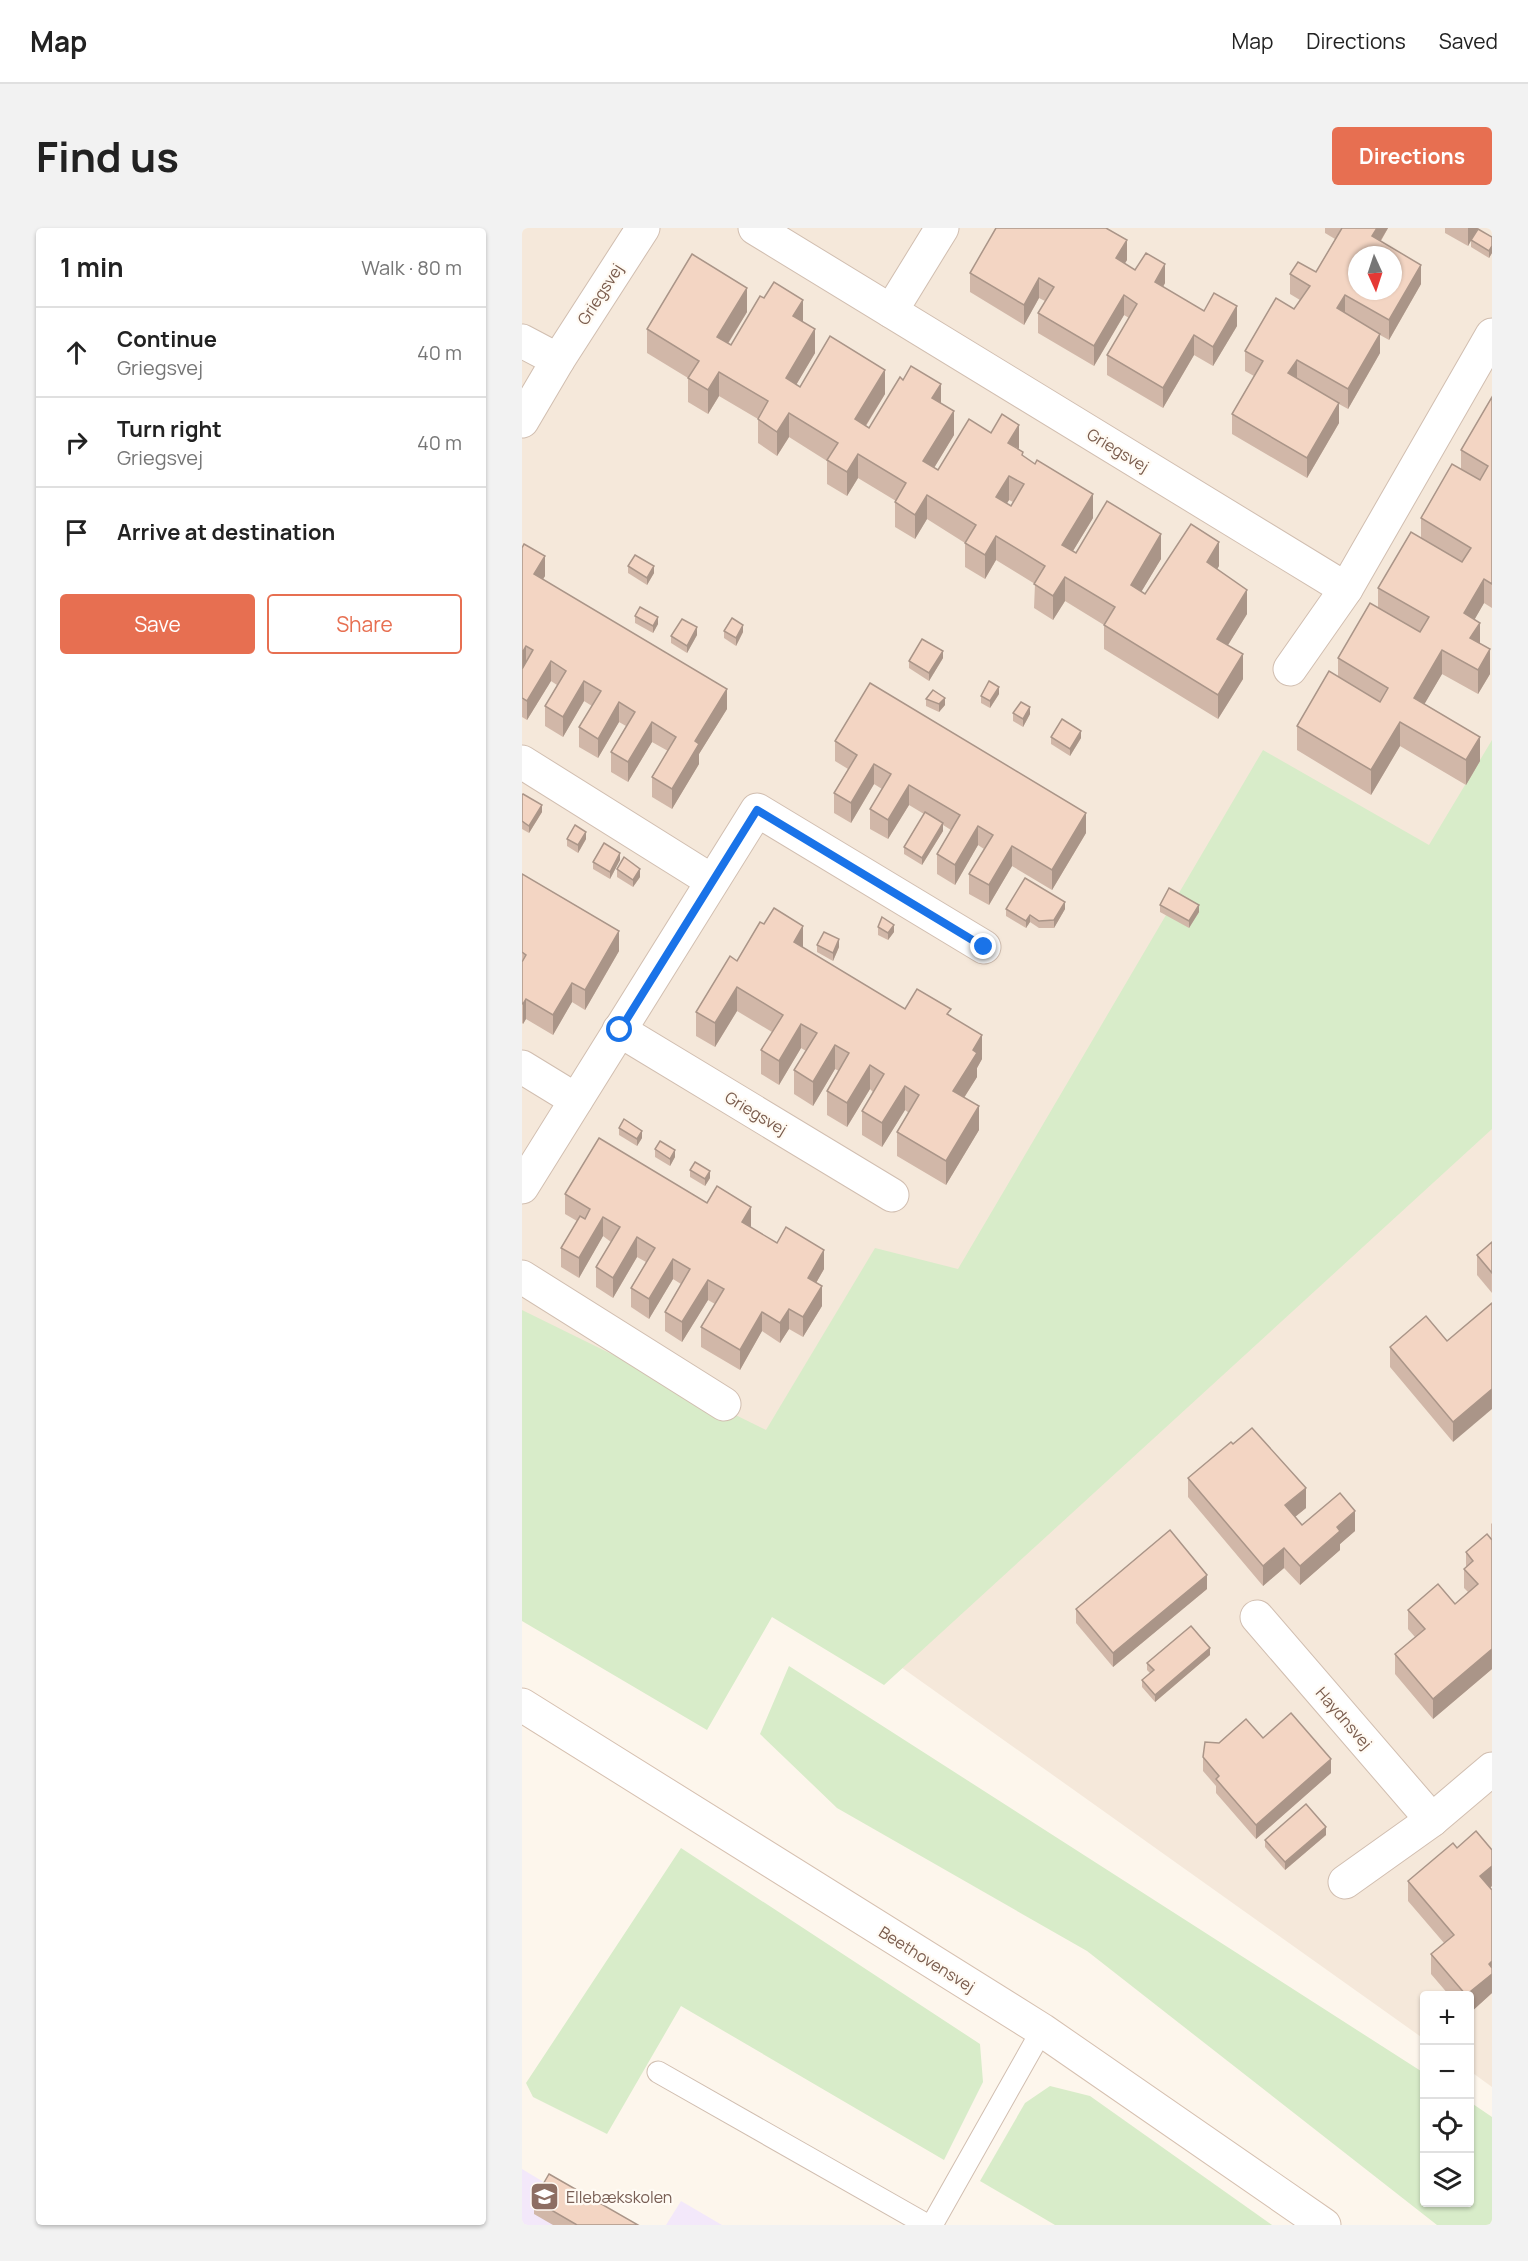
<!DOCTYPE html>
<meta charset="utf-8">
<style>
body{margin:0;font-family:Manrope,sans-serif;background:#f2f2f2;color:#222}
.controls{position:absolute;right:18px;bottom:18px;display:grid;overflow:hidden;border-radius:6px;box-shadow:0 2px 4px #0004}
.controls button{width:54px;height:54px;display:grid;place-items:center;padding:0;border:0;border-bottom:2px solid #e0e0e0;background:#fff;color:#222;font:30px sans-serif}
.compass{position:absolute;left:826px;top:18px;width:54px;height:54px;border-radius:50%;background:#fff;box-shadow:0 2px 4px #0004;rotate:177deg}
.stop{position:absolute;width:18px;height:18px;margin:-14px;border:4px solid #1a73e8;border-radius:50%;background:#fff}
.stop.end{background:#1a73e8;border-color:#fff;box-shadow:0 2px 6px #0008}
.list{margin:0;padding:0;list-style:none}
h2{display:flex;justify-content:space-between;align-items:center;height:78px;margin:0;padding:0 24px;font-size:26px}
h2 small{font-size:20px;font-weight:400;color:#767676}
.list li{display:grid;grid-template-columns:39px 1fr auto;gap:18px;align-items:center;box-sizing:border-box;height:90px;padding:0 24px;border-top:2px solid #e0e0e0}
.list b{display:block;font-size:22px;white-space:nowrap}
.list p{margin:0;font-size:20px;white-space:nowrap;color:#767676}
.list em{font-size:20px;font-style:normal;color:#767676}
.actions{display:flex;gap:12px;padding:18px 24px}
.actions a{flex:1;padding:14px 0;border:2px solid #e76f51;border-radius:6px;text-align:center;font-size:21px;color:#e76f51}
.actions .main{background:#e76f51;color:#fff}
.icon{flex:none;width:33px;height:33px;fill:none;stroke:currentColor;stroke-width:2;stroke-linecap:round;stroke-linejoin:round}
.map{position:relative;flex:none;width:970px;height:1997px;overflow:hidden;border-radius:6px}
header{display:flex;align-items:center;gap:36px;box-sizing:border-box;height:84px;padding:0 30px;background:#fff;border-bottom:2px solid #e0e0e0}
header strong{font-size:28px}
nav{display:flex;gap:33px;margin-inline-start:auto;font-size:21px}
.intro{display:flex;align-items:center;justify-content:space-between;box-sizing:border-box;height:144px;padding:0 36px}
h1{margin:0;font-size:42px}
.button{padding:15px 27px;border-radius:6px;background:#e76f51;color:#fff;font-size:21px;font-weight:700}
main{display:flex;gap:36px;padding:0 36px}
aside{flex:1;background:#fff;border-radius:6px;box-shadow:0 2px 4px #0004}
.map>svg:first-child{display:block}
.residential{fill:#f5e8da;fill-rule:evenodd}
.education{fill:#f3e8fa}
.green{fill:#d8ecc9}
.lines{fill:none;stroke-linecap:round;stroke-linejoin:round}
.lane-casing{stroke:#d1beb0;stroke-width:23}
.street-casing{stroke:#d1beb0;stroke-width:35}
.secondary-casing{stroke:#d6c0b0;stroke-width:35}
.lane{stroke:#fff;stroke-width:21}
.street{stroke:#fff;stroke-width:33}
.secondary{stroke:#fff;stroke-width:33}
.wall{fill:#d1b7a8;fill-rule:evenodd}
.shaded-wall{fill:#aa9588}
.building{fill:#f3d5c3;stroke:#aa9588;stroke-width:1.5;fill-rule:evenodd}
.route{stroke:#1a73e8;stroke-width:8}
.labels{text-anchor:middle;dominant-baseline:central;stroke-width:4.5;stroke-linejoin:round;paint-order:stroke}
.street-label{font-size:16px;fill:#7a5c4d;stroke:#fffaf3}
.education-label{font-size:16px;fill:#785e54;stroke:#fffaf3;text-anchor:start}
</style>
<header>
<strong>Map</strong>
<nav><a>Map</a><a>Directions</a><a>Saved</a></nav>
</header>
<div class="intro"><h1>Find us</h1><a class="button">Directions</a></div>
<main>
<aside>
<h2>1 min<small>Walk · 80 m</small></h2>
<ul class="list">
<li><svg class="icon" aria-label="ahead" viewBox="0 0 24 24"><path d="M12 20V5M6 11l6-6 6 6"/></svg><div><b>Continue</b><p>Griegsvej</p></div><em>40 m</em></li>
<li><svg class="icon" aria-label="right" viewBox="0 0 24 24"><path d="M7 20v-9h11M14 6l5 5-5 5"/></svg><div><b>Turn right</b><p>Griegsvej</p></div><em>40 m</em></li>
<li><svg class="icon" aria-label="arrive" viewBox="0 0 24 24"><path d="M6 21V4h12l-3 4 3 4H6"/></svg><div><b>Arrive at destination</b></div></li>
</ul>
<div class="actions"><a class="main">Save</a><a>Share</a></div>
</aside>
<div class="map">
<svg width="970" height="1997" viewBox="0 0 970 1997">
<rect width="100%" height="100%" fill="#fdf6ec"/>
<path class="residential" d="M0,0H970V1859L948,1843V1768H902V1811L327,1402L0,1204ZM835,27H871V63H835Z"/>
<g class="education">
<path d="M0,1941L93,1997H0Z"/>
<path d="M159,1973L200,1997H144Z"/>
</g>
<g class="green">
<path d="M970,512V901L362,1457L250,1389L185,1502L0,1393V1082L244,1202L353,1020L436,1041L741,522L907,617Z"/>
<path d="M267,1438L902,1845V1974H948V1874L970,1889V1997H915L565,1723L315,1580L238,1506Z"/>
<path d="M159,1620L458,1816L461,1854L422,1932L159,1778L85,1906L11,1869L4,1855Z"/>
<path d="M528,1858L568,1868L750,1997H533L458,1953L503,1875Z"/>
</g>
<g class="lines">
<defs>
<g id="lane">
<path d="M136,1844L405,1997"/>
<path d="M410,1997L520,1802"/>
</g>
<g id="street">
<path d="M233,0L824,361"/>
<path d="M369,83L420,0"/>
<path d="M0,113L36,132L0,193"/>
<path d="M36,132L121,0"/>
<path d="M768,441L824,361L970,107"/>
<path d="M0,534L190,653"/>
<path d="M97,802L370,967"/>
<path d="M0,839L54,872"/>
<path d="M0,959L235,582L462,719"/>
<path d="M0,1049L202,1176"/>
<path d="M735,1389L910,1592"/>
<path d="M823,1654L910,1592L970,1541"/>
</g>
<path id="secondary" d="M0,1477L520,1802L802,1997"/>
</defs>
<use href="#lane" class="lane-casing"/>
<use href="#street" class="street-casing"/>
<use href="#secondary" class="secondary-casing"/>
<use href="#lane" class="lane"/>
<use href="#street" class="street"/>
<use href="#secondary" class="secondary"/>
</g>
<g class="wall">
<path d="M803,0H866L859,13L899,56L867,112L858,107V125L826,181L817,176V195L785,250L710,206V186L732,148L723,143V123L772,81L778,72L768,66V46L794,44L813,11L803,5Z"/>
<path d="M923,0H956L946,18L923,5Z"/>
<path d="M970,9V25L967,30L949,19V12Z"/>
<path d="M605,32L602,36L613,42L643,55L641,59L682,83L715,98L691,138L672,127L641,180L585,147V127L607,90L602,87L572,138L516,105V85L523,73L517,70L502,97L448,64V45Z"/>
<path d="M225,84L206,116L209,117L281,94L293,125L274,157L278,159L363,166L344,198L347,200L419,175L432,207L412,240L416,242L497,221L501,228L571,290L551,323L554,325L639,331L619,364L623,366L697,338L695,341L725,386L706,417L721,451L696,491L582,421V397L543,373L531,392L512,380L513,356L474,332L463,351L443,339V315L405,291L393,311L373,299V274L374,273L336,250L325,268L305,256V233L267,209L255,228L236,215V191L197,168L186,186L166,174V150L125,125V101ZM487,272L491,274L489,278L485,275Z"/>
<path d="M970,169V380L962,375L952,392L958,415L968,446L956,466L920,446L902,476L958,533L944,557L878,518L849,567L775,522V498L816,449V430L856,380V360L899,310V290L939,241V222Z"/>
<path d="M0,320L23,348L21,351L205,481L177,526V536L150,581L130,569V549L146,523L130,514L106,554L89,544V524L104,498L97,494L76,530L57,519V499L70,478L62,473L41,509L23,498V478L35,457L29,453L5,492L0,489Z"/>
<path d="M106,338L132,345L125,357L106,345Z"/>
<path d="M113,388L136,396L131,405L113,395Z"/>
<path d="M202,403L221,404L214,418L202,410Z"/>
<path d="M175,407L165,425L149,415V408Z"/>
<path d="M421,430L407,453L387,440V433Z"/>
<path d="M477,466L468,480L459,475V468Z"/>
<path d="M404,471L423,477L417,484L404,478Z"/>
<path d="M491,485L508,486L501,499L491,493Z"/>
<path d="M529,509L559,510L548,528L529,516Z"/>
<path d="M313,513L564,605L530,662L490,638L467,677L447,666V646L462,621L456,617L433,657L415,646V626L429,602L421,597V603L400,637L382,626V619L402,586L387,577L366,611L348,601V581L360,561L352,556L329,595L312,585V565L326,541L313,533Z"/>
<path d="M0,567L20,584L7,605L0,601Z"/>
<path d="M45,611H64L56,625L45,618Z"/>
<path d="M98,632L88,651L71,641V634Z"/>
<path d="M95,641L118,649L111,659L95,649Z"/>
<path d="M0,646L97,723L63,782L50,774L31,807L4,791L1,796L0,795Z"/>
<path d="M638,677L677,684L667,700L638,684Z"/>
<path d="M484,681H543L532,700H517L508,694L504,700L484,688Z"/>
<path d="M356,699L372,704L366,712L356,707Z"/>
<path d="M295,717L317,719L311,733L295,724Z"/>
<path d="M281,720L383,781L429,788L460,831L455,840V849L442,870L457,902L424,957L375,928V904L387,885L383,882L360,919L340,907V883L351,864L348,861L325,899L305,887V863L317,843L313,841L291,878L272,866V842L284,823L279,820L257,857L239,846V822L250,804L215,783L193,819L174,808V784L215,733Z"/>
<path d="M97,900L120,910L115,918L97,907Z"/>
<path d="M133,921L153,929L148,938L133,929Z"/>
<path d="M168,942L188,950L183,958L168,949Z"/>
<path d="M43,966L185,975L229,998V1000L255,1015L302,1041L294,1055L300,1078L281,1109L267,1101L258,1115L240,1103L218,1142L179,1119V1099L193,1076L186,1072L160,1114L143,1103V1084L159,1056L151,1051L127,1091L109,1079V1060L124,1034L115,1029L91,1070L74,1059V1039L89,1014L81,1008L57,1050L39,1039V1020L55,993L43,986Z"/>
<path d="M970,1014V1065L955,1047V1027Z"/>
<path d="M970,1075L931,1214L868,1139V1119L925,1113Z"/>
<path d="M666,1250L784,1280L773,1289L780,1297L833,1303L818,1316V1322L778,1357L762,1340L741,1358L666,1269Z"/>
<path d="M970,1295V1441L911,1491L873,1446V1426L893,1409L886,1401V1382L933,1376L946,1364L942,1360V1341L944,1339V1324L969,1310V1296Z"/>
<path d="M685,1361L591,1439L554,1395V1381Z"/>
<path d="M688,1427L633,1474L620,1459V1452L628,1445L625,1442V1435Z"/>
<path d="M741,1510L809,1545L734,1611L694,1565V1558L681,1543V1529L697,1515Z"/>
<path d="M804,1607L763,1642L743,1619V1612Z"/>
<path d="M935,1620L970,1622V1658L968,1660L970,1662V1765L948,1785V1767H927L909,1746V1726L922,1715L886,1673V1653Z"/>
<path d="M12,1972L116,1997H31L12,1986Z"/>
</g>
<g class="shaded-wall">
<path d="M855,0H866L850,27V8Z"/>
<path d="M946,0H956L946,18Z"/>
<path d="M605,12V32L594,50V30Z"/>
<path d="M970,18V25L967,30V23Z"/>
<path d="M643,36V55L633,73V54Z"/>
<path d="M899,37V56L867,112V92Z"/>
<path d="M517,50V70L502,97V77Z"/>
<path d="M225,60V84L195,133V109Z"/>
<path d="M602,67V87L572,138V118Z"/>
<path d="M823,67V86L815,80Z"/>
<path d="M281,72V96L271,88Z"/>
<path d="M715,78V98L691,138V119Z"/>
<path d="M293,101V125L264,174V150Z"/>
<path d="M858,106V125L826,181V161Z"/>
<path d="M672,107V127L641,180V160Z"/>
<path d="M775,132V151L766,145Z"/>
<path d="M363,142V166L333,215V191Z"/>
<path d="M197,144V168L186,186V162Z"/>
<path d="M419,156V180L410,170Z"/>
<path d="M817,175V195L785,250V230Z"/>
<path d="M432,183V207L401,258V233Z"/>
<path d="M267,185V209L255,228V204Z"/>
<path d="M497,197V221L486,215Z"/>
<path d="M336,226V250L325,268V244Z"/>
<path d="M487,248V272L474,293V269Z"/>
<path d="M571,266V290L540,341V317Z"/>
<path d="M405,267V291L393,311V287Z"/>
<path d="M639,306V331L609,381V357Z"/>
<path d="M474,308V332L463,351V327Z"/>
<path d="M697,314V338L685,358V334Z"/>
<path d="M23,328V348L12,366V346Z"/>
<path d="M132,338V345L125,357V350Z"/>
<path d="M543,349V373L531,392V368Z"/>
<path d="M962,351V375L942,410V385Z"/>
<path d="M725,362V386L695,435V411Z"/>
<path d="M136,389V396L131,405V398Z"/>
<path d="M958,395V419L948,410Z"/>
<path d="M221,397V404L214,418V410Z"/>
<path d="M175,399V407L165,425V418Z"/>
<path d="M4,418V438L0,444V425Z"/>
<path d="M968,421V446L956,466V442Z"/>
<path d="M920,422V446L892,494V470Z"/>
<path d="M421,423V430L407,453V445Z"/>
<path d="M721,426V451L696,491V467Z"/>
<path d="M29,433V453L5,492V473Z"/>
<path d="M62,453V473L41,509V489Z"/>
<path d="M477,459V466L468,480V473Z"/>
<path d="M205,461V481L177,526V536L150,581V561L173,513Z"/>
<path d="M423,470V477L417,484V476Z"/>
<path d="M97,474V494L76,530V511Z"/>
<path d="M508,479V486L501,499V491Z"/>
<path d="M130,494V514L106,554V534Z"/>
<path d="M878,494V518L849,567V542Z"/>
<path d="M559,503V510L548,528V521Z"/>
<path d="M958,509V533L944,557V532Z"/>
<path d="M352,536V556L329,595V575Z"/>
<path d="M387,557V577L366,611V592Z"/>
<path d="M20,577V584L7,605V598Z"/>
<path d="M564,585V605L530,662V642Z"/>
<path d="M421,595V603L400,637V630Z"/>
<path d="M456,598V617L433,657V637Z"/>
<path d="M64,604V611L56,625V617Z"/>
<path d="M490,618V638L467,677V657Z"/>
<path d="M98,625V632L88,651V644Z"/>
<path d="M118,641V649L111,659V652Z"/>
<path d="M543,674V681L532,700V692Z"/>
<path d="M677,677V684L667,700V693Z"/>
<path d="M508,687V694L504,700V693Z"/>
<path d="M372,697V704L366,712V705Z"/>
<path d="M281,698V722L272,714Z"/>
<path d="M97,703V723L63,782V762Z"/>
<path d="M317,711V719L311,733V725Z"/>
<path d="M50,755V774L31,807V787Z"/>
<path d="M215,759V783L193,819V795Z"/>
<path d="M4,771V791L1,796V776Z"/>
<path d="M279,796V820L257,857V833Z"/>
<path d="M460,807V831L455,840V849L431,887V863L451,822Z"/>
<path d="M313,817V841L291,878V854Z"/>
<path d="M348,837V861L325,899V875Z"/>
<path d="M383,858V882L360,919V895Z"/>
<path d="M457,878V902L424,957V933Z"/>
<path d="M120,903V910L115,918V911Z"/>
<path d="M153,922V929L148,938V931Z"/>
<path d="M188,943V950L183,958V951Z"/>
<path d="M229,979V998L220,1014V994Z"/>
<path d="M81,989V1008L57,1050V1030Z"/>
<path d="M115,1009V1029L91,1070V1050Z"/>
<path d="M302,1022V1041L286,1069V1050Z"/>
<path d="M151,1031V1051L127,1091V1071Z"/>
<path d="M186,1052V1072L160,1114V1094Z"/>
<path d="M300,1058V1078L281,1109V1089Z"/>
<path d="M267,1081V1101L258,1115V1095Z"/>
<path d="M240,1084V1103L218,1142V1122Z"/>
<path d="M970,1161V1181L931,1214V1194Z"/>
<path d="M784,1260V1280L763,1297V1277Z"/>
<path d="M833,1283V1303L818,1316V1322L778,1357V1338L815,1299Z"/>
<path d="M762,1320V1340L741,1358V1338Z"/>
<path d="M685,1347V1361L591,1439V1425Z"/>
<path d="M688,1420V1427L633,1474V1467Z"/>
<path d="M970,1421V1441L911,1491V1471Z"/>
<path d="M809,1531V1545L734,1611V1597Z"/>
<path d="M804,1599V1607L763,1642V1634Z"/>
<path d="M970,1638V1658L958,1668V1648Z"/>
<path d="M970,1733V1765L948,1785V1767H945L967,1736Z"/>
</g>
<g class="building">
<path d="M474,0H584L605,12L594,30L613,42L624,25L643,36L633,54L682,83L692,65L715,78L691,119L672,107L641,160L585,127L615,76L602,67L572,118L516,85L532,59L517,50L502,77L448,45Z"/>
<path d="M820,0H855L850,8L899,37L867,92L823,67L815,80L858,106L826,161L775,132L766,145L817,175L785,230L710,186L741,133L723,123L754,70L772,81L788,58L768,46L776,34L794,44ZM835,27H871V63H835Z"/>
<path d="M956,1L970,9V18L967,23L949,12Z"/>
<path d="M170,26L225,60L195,109L209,117L238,68L242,70L252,54L281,72L271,88L293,101L264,150L278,159L308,108L363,142L333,191L347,200L378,149L381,152L389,138L419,156L410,170L432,183L401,233L416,242L447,191L469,205L480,186L497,197L486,215L501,224L500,227L513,236L515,232L571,266L540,317L554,325L585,273L639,306L609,357L623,366L669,296L697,314L685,334L725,362L695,411L721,426L696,467L582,397L593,379L543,349L531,368L512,356L523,338L474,308L463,327L443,315L454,297L405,267L393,287L373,274L384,255L336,226L325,244L305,232L316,215L267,185L255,204L236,191L246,173L197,144L186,162L166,150L177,133L125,101ZM487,248L502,256L489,278L474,269Z"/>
<path d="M970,169V356L962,351L942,385L958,395L948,410L968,421L956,442L920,422L892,470L958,509L944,532L878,494L849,542L775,498L807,443L858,474L866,460L816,430L848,375L898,404L907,389L856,360L889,304L940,334L949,320L899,290L930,236L958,252L966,238L939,222Z"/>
<path d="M2,316L23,328L12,346L205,461L173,513L177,516L150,561L130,549L154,509L130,494L106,534L89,524L113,484L97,474L76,511L57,499L79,463L62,453L41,489L23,478L44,443L29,433L5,473L0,470V441L11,422L4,418L0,425V320Z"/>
<path d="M113,327L132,338L125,350L106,338Z"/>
<path d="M118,379L136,389L131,398L113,388Z"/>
<path d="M210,390L221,397L214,410L202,403Z"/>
<path d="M160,391L175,399L165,418L149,408Z"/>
<path d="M400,411L421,423L407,445L387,433Z"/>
<path d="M467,453L477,459L468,473L459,468Z"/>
<path d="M348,455L564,585L530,642L490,618L467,657L447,646L471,607L456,598L433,637L415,626L438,587L387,557L366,592L348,581L369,546L352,536L329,575L312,565L335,527L313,513Z"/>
<path d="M411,462L423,470L417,476L404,471Z"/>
<path d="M499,474L508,479L501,491L491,485Z"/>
<path d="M540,491L559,503L548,521L529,509Z"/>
<path d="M1,566L20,577L7,598L0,593V567Z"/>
<path d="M403,584L421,595L400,630L382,619Z"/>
<path d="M53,597L64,604L56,617L45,611Z"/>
<path d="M82,615L98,625L88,644L71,634Z"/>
<path d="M102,629L118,641L111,652L95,641Z"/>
<path d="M0,646L97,703L63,762L50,755L31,787L4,771L1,776L0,775V734L4,727L0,724Z"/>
<path d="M503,650L543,674L532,692L517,693L508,687L504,693L484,681Z"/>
<path d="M647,660L677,677L667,693L638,677Z"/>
<path d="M252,680L281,698L272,714L383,781L395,761L429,781L425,786L460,807L451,822L455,825L431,863L457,878L424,933L375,904L397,867L383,858L360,895L340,883L362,846L348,837L325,875L305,863L327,825L313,817L291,854L272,842L295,805L279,796L257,833L239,822L261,787L215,759L193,795L174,784L208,728L215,733L238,694L242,696Z"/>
<path d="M360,689L372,697L366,705L356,699Z"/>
<path d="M302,704L317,711L311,725L295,717Z"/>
<path d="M102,891L120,903L115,911L97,900Z"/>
<path d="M77,910L185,975L195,958L229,979L220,994L255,1015L264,999L302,1022L286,1050L300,1058L281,1089L267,1081L258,1095L240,1084L218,1122L179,1099L202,1061L186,1052L160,1094L143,1084L168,1041L151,1031L127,1071L109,1060L133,1020L115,1009L91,1050L74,1039L98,999L81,989L57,1030L39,1020L58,988L63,991L68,981L43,966Z"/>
<path d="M138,913L153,922L148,931L133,921Z"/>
<path d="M173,934L188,943L183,951L168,942Z"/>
<path d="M970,1014V1045L955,1027Z"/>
<path d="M970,1075V1161L931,1194L868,1119L904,1088L925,1113Z"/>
<path d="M730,1200L784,1260L763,1277L780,1297L818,1265L833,1283L815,1299L818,1303L778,1338L762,1320L741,1338L666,1250L709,1214L711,1216Z"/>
<path d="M648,1302L685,1347L591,1425L554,1381Z"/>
<path d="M965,1306L970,1312V1421L911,1471L873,1426L903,1401L886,1382L916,1356L933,1376L956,1356L942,1341L951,1333L944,1324Z"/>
<path d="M669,1398L688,1420L633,1467L620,1452L632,1442L625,1435Z"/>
<path d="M769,1485L809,1531L734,1597L694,1551L697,1548L681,1529L683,1514L697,1515L724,1491L741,1510Z"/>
<path d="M784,1576L804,1599L763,1634L743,1612Z"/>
<path d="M954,1603L970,1622V1638L958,1648L970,1662V1733L967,1736L970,1740V1746L944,1767L909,1726L932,1707L886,1653L931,1615L935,1620Z"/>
<path d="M27,1946L116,1997H55L12,1972Z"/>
</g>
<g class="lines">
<path class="route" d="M98,802L235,582L462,719"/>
</g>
<defs>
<symbol id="school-square" viewBox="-11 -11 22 22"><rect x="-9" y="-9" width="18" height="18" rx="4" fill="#8d6e63" stroke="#fffaf3"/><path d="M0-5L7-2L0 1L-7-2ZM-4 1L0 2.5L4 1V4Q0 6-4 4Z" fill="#fff"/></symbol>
</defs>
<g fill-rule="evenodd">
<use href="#school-square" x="6" y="1952" width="33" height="33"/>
</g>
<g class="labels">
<g class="street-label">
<text transform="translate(78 66) rotate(-57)">Griegsvej</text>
<text transform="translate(596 222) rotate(31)">Griegsvej</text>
<text transform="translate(234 885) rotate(31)">Griegsvej</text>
<text transform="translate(822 1490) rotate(49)">Haydnsvej</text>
<text transform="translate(405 1731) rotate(32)">Beethovensvej</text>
</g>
<g class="education-label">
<text x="44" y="1969">Ellebækskolen</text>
</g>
</g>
</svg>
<div class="controls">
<button>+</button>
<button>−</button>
<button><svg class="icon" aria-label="locate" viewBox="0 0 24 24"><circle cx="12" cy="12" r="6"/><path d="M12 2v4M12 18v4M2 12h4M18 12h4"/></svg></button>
<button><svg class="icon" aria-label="layers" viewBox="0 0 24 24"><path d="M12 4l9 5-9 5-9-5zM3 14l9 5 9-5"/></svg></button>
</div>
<svg class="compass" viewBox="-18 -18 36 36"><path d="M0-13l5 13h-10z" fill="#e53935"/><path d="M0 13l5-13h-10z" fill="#767676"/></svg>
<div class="stop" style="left:98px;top:802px"></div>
<div class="stop end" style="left:462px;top:719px"></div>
</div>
</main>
